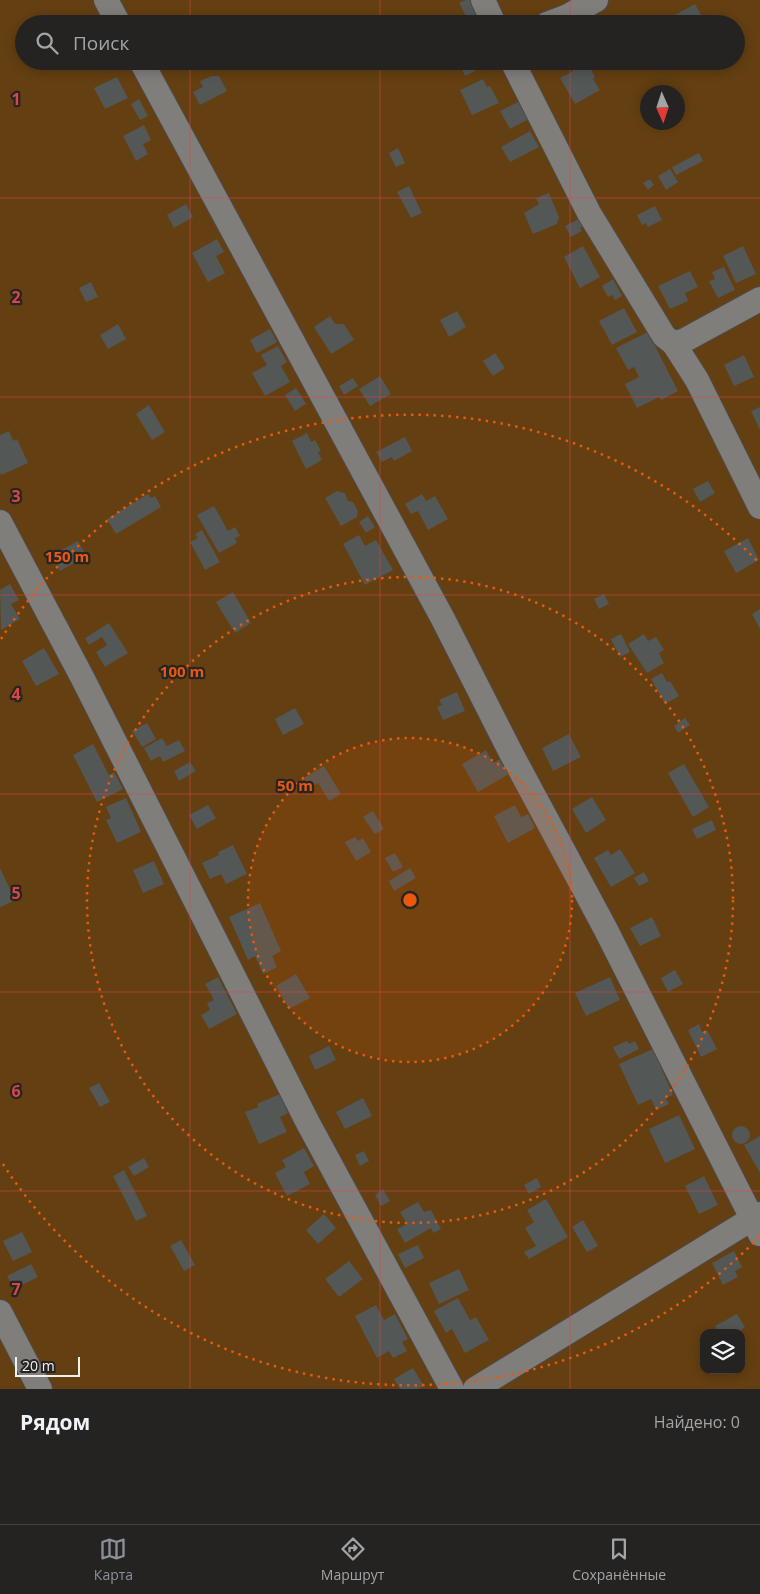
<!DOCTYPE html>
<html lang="ru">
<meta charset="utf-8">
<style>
body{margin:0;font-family:"Open Sans",sans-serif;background:#2d2b2a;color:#f1f3f6}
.controls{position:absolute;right:15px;bottom:15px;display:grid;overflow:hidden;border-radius:10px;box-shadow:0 2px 12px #0003}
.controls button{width:45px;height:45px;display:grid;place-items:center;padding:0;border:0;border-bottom:1px solid #424040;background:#252322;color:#f1f3f6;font:25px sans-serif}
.compass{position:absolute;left:640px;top:85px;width:45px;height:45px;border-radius:50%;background:#252322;box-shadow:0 2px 12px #0003;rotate:177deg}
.scale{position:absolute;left:15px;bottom:12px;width:65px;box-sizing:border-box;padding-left:5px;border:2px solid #f3f1f0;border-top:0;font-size:14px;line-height:18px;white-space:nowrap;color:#f3f1f0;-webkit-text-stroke:4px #272523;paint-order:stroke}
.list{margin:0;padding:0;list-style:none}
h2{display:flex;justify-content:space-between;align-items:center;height:65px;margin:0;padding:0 20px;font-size:21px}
h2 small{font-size:16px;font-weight:400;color:#a3a4a5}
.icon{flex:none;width:28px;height:28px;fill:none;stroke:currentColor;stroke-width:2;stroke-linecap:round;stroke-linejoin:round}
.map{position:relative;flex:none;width:760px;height:1389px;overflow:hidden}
.search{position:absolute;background:#252322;box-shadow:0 2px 12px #0003;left:15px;right:15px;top:15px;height:55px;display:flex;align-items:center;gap:12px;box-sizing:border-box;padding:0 18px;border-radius:28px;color:#a3a4a5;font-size:19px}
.sheet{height:135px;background:#252322}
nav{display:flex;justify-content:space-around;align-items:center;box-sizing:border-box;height:70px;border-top:1px solid #424040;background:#252322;font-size:14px;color:#a3a4a5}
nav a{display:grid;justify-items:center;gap:2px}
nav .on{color:#8c9099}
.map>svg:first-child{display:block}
.green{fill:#643f11;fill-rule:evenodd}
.building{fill:#535756}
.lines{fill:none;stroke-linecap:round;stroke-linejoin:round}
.minor-casing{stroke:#4d4b4a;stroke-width:26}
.minor{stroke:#807e7b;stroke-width:24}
.grid{fill:none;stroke:#da4646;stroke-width:1;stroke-opacity:0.55}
.ring{fill:none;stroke:#e8590c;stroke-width:2.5;stroke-dasharray:2.5 5}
.grid-label{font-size:16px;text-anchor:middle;font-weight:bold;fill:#da4646;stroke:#272523;stroke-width:4.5;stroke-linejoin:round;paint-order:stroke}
.centre{fill:#e8590c;stroke:#272523;stroke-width:2.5}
.ring-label{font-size:15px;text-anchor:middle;font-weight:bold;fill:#e8590c;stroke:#272523;stroke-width:4.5;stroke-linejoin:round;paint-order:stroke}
</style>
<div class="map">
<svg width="760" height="1389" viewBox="0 0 760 1389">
<rect width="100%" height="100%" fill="#312f2d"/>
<path class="green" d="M0,0H760V1389H0ZM24,24H736V61H24ZM648,92H678V122H648ZM704,1333H741V1370H704Z"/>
<g class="building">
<path d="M466,0H470L482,24H470L459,3Z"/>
<path d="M695,4L706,24H679L675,15Z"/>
<path d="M458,61H475L479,69L465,76Z"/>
<path d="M575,61H586L595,77L593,79L600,90L575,104L560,78L573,71L570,64Z"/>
<path d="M212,76H219L227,91L200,105L193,92L203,87L200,81Z"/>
<path d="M117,77L128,98L105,109L94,88Z"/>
<path d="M483,79L487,87L490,86L499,103L472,115L460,90Z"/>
<path d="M139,99L148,116L140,120L131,104Z"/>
<path d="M520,101L529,119L510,129L500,111Z"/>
<path d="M144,125L151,140L143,144L148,154L136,161L123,136Z"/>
<path d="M530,131L539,147L510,162L501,147Z"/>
<path d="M398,148L405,163L396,167L389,153Z"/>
<path d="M699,153L703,161L676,175L672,167Z"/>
<path d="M670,169L678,182L666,190L658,176Z"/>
<path d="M650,179L654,185L648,190L643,183Z"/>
<path d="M409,186L422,213L411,218L397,192Z"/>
<path d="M549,193L559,217L557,224L533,234L524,213L539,204L536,198Z"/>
<path d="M186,204L193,217L174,228L167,215Z"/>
<path d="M655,206L662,220L648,227L646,223L642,225L637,215Z"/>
<path d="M581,218L585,225L580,228L582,231L571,237L565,226Z"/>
<path d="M217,239L224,252L216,256L225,273L208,282L192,253Z"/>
<path d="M583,246L600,277L580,288L564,257Z"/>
<path d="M743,246L756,274L736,283L723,256Z"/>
<path d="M724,267L735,290L718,298L709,281L715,279L712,272Z"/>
<path d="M690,271L698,287L685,293L688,301L670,309L658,286Z"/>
<path d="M613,279L622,296L615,300L612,295L608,297L602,286Z"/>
<path d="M91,282L98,297L86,302L79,288Z"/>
<path d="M624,308L637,332L612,345L599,321Z"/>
<path d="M457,311L466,327L449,337L440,320Z"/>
<path d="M330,316L335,324H344L354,340L331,354L314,327Z"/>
<path d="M118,324L126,339L108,349L100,335Z"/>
<path d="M270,329L277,342L257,353L250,340Z"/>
<path d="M648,332L678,391L661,400L659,397L637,408L625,384L639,377L634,367L628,370L616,348Z"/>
<path d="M278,346L287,362L281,366L290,382L265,396L252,373L267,365L261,355Z"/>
<path d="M495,353L505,368L493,376L483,361Z"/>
<path d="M744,355L754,377L734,386L724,365Z"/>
<path d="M380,376L391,394L370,406L359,389Z"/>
<path d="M353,378L358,386L344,395L339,386Z"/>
<path d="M296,388L306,404L295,411L285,395Z"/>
<path d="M149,405L165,432L152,440L136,414Z"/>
<path d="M760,407V430L751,411Z"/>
<path d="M9,431L13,441L17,439L28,463L1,475L0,472V435Z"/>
<path d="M307,433L311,442L315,440L321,451L318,452L322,460L306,469L292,441Z"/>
<path d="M405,437L412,451L394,461L392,457L382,462L376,452Z"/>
<path d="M708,481L715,493L700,502L693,489Z"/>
<path d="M337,491L345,493L348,501L353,502L358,511L357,517L341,526L325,498Z"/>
<path d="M148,494L151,498L155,496L161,507L116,534L107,519Z"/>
<path d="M422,494L426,501L435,496L448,519L428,530L418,511L411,514L405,504Z"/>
<path d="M214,506L228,531L235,527L240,536L235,538L237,543L219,553L197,515Z"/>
<path d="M368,516L375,527L366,533L359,522Z"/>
<path d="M202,530L220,562L205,570L190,542L198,538L195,534Z"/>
<path d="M359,535L365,546L376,540L393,570L365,585L343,544Z"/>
<path d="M748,538L759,560L736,573L724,551Z"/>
<path d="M78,541L86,556L60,571L52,555Z"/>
<path d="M10,584L19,600L11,604L20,619L1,630L0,590Z"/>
<path d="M233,592L251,623L235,633L216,602Z"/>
<path d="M604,594L609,604L599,609L594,599Z"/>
<path d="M760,609V629L752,614Z"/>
<path d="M109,623L128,653L105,667L96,652L107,645L102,637L89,645L85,638Z"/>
<path d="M621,634L630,652L620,657L611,639Z"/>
<path d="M644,634L648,641L656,637L664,650L659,653L664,663L647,673L628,644Z"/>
<path d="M44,648L59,674L36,686L22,661Z"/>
<path d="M662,673L667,682L670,681L679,696L665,704L651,679Z"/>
<path d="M457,692L465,711L443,720L437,707L442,705L439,700Z"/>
<path d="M295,708L304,724L283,735L275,719Z"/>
<path d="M685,718L690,725L678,733L674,726Z"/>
<path d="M147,723L156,739L142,747L132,731Z"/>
<path d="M569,734L581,757L553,771L542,748Z"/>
<path d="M162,738L167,746L179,740L185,751L163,762L160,756L151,761L144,748Z"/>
<path d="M93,744L109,775L114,772L123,789L97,802L73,755Z"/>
<path d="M486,750L493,763L500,759L509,774L478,792L462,764Z"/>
<path d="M190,762L196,771L179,781L174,771Z"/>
<path d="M684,764L709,807L693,817L668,773Z"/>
<path d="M324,766L341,794L329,801L318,783L310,788L304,778Z"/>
<path d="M592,797L606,820L586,833L572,809Z"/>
<path d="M126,798L141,832L117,843L106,820L111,818L106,807Z"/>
<path d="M208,805L216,818L197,829L189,815Z"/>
<path d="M515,805L521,817L528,814L535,828L508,843L494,816Z"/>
<path d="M373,811L384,829L375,834L363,817Z"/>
<path d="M712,820L716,830L697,839L692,829Z"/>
<path d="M355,837L358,841L363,838L371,852L356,861L345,842Z"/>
<path d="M233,845L247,874L226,884L221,874L210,879L202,863L219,855L218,852Z"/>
<path d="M620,849L635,873L611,887L594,858L608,850L611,855Z"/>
<path d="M395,853L403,867L393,872L385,858Z"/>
<path d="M154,861L164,884L143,893L133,870Z"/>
<path d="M0,868L15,900L1,907L0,906Z"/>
<path d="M410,868L416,878L394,891L389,881Z"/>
<path d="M644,872L649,881L639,886L634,878Z"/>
<path d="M260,903L281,951L272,956L277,967L263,974L255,956L248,960L229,917Z"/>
<path d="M652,917L661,936L640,946L630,928Z"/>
<path d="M675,970L683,984L668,992L661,978Z"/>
<path d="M296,974L310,998L289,1009L276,986Z"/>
<path d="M218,977L237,1014L209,1029L201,1015L210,1010L207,1003L214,1000L205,984Z"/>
<path d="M610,977L620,1000L586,1016L575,993Z"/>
<path d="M699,1024L702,1032L707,1030L717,1049L701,1057L688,1030Z"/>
<path d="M627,1041L629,1044L635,1041L639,1049L619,1059L613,1047Z"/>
<path d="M329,1046L336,1060L315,1070L309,1056Z"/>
<path d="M653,1049L673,1095L666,1098L669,1104L656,1110L651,1099L638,1105L619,1064Z"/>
<path d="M99,1083L110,1102L100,1107L89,1088Z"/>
<path d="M280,1094L288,1113L280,1117L287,1132L259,1144L245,1112L259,1107L257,1104Z"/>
<path d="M363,1098L372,1116L345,1129L336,1112Z"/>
<path d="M679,1115L695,1149L665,1163L649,1129Z"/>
<circle cx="741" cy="1135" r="9"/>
<path d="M760,1136V1173L744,1145Z"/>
<path d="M304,1148L314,1166L304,1172L310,1184L287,1196L275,1173L286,1167L282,1160Z"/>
<path d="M364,1151L369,1161L360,1166L355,1155Z"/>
<path d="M144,1158L149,1167L134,1176L128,1167Z"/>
<path d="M124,1170L147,1216L136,1221L113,1176Z"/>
<path d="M704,1176L718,1205L699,1214L685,1186Z"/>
<path d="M537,1178L541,1187L529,1194L524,1185Z"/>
<path d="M383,1189L390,1201L381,1206L375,1195Z"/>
<path d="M546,1199L568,1237L529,1259L524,1252L536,1246L525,1228L534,1222L527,1210Z"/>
<path d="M418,1202L424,1212L431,1210L441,1229L433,1233L431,1228L405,1243L397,1229L407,1224L400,1212Z"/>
<path d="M324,1214L336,1228L318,1244L306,1230Z"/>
<path d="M583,1220L598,1246L587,1252L572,1227Z"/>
<path d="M22,1232L32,1252L13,1261L3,1241Z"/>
<path d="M181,1240L195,1265L184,1271L170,1246Z"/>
<path d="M418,1245L424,1258L405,1268L398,1254Z"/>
<path d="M734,1251L742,1267L735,1271L738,1277L723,1285L712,1263Z"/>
<path d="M349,1261L363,1279L339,1297L325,1279Z"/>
<path d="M31,1264L38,1277L14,1289L7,1276Z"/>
<path d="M459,1269L469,1290L439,1304L429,1283Z"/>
<path d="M458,1298L470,1320L476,1317L489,1340L465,1353L452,1329L446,1333L434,1311Z"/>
<path d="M376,1305L384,1320L395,1314L408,1339L402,1342L407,1351L393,1358L389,1351L377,1358L355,1316Z"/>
<path d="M737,1314L745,1327L737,1333H719L715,1326Z"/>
<path d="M413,1368L424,1386L418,1389H400L394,1379Z"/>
</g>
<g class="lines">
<defs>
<g id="minor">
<path d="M106,0L119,24"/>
<path d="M483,0L494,24"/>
<path d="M547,24L568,16L596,0"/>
<path d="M141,61L443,619L511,753L605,928L760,1234"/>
<path d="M512,61L589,213L664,336L674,344L697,380L760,507"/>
<path d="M674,344L685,340L760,299"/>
<path d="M0,522L82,677L308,1123L452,1389"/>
<path d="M0,1312L40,1389"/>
<path d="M475,1389L760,1214"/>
</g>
</defs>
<use href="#minor" class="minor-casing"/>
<use href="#minor" class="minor"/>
</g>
<path class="grid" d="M190,0V24M380,0V24M570,0V24M190,61V1389M380,61V1389M570,61V1389M0,198H760M0,397H760M0,595H760M0,794H760M0,992H760M0,1191H760"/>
<circle cx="410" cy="900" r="162" fill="#e8590c" fill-opacity=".12"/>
<g class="ring">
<circle cx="410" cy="900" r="162"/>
<circle cx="410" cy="900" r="323"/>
<path d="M759 1237A485 485 0 0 1 1 1161M1 639A485 485 0 0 1 759 563"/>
</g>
<g class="grid-label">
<text x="16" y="105">1</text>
<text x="16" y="303">2</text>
<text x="16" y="502">3</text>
<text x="16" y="700">4</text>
<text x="16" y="899">5</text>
<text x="16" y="1097">6</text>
<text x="16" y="1295">7</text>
</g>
<circle cx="410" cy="900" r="8" class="centre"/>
<g class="ring-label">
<text x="67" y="562">150 m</text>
<text x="182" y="677">100 m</text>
<text x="295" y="791">50 m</text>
</g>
</svg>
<div class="controls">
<button><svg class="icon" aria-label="layers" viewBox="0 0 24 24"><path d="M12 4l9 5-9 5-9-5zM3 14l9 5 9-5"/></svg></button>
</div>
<svg class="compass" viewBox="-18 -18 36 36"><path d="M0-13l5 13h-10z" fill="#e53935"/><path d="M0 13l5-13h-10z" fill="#a3a4a5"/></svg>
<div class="scale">20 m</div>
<div class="search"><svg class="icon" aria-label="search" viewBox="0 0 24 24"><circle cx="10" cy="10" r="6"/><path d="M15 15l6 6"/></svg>Поиск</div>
</div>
<section class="sheet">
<h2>Рядом<small>Найдено: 0</small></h2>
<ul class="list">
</ul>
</section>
<nav>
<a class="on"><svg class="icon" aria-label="map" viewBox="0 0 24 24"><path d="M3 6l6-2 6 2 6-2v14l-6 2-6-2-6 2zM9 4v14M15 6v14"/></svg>Карта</a>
<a><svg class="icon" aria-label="directions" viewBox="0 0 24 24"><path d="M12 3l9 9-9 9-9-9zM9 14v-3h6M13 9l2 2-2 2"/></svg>Маршрут</a>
<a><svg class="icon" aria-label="saved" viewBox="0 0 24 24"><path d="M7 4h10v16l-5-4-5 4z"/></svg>Сохранённые</a>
</nav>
